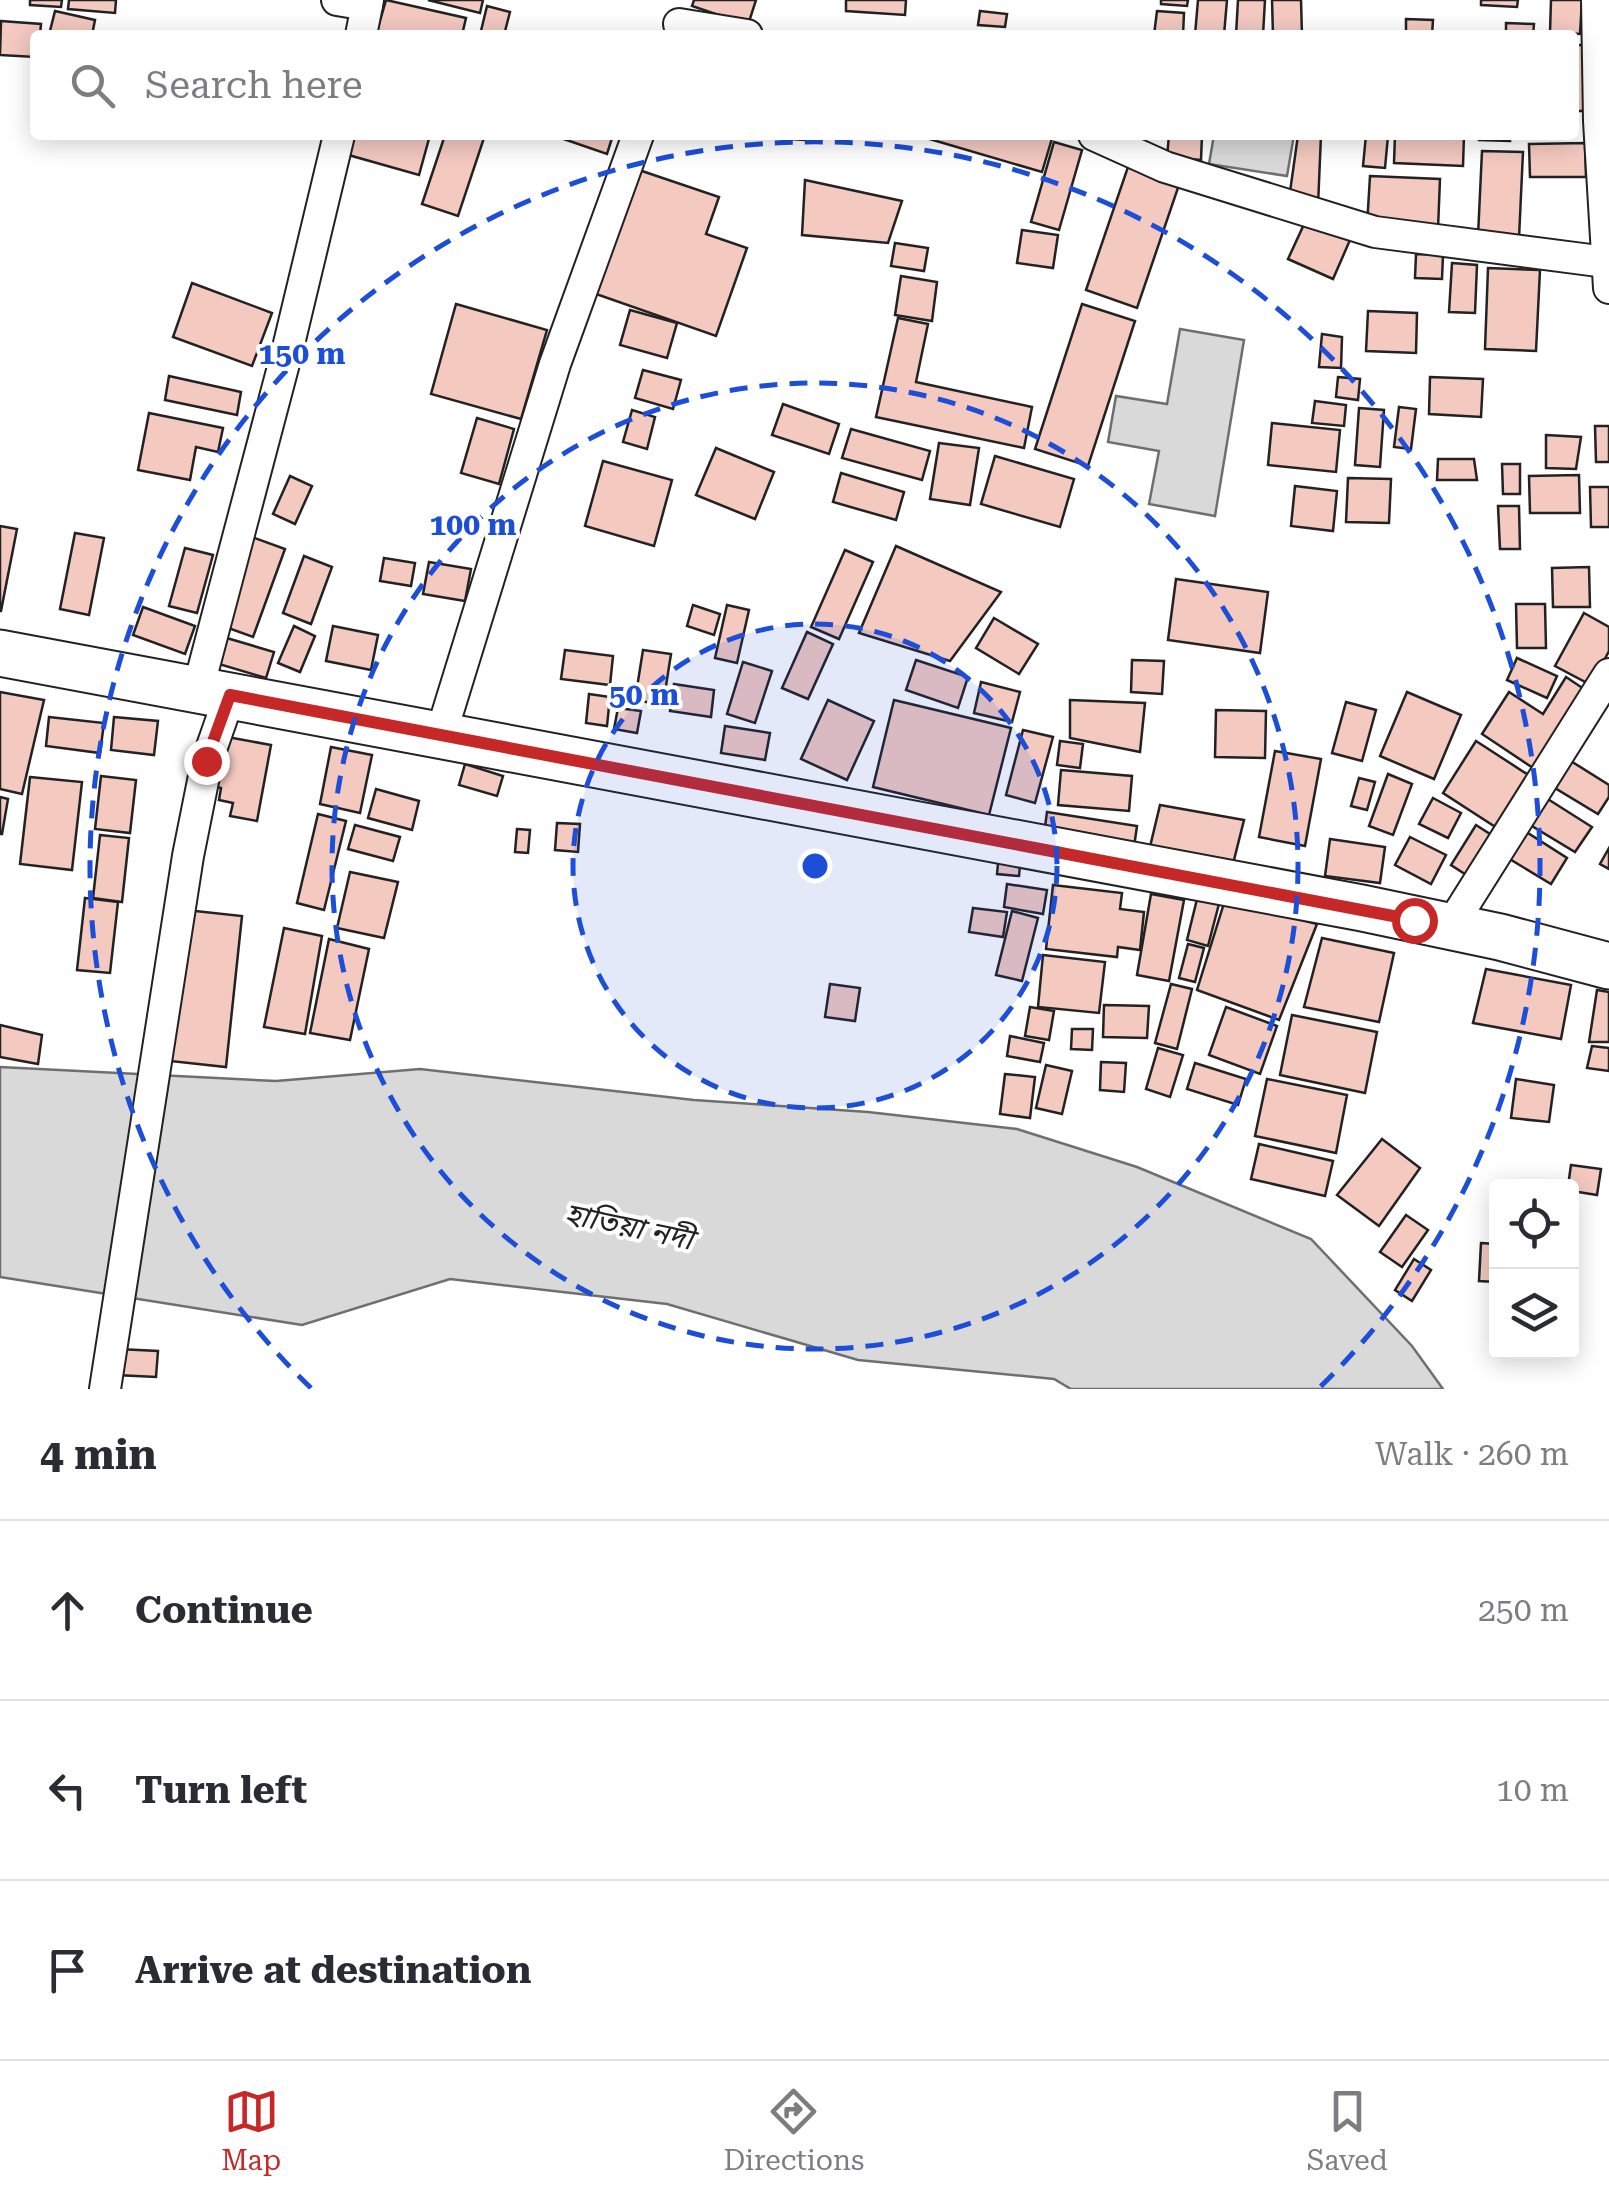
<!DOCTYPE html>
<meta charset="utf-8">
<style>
body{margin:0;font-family:"Roboto Serif","Noto Sans Bengali",serif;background:#f7f7f7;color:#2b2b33}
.controls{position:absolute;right:30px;bottom:30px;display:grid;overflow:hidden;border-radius:10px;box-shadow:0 5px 25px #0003}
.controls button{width:90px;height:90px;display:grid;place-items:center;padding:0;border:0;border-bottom:2px solid #e1e1e2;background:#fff;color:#2b2b33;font:50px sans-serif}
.stop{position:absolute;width:30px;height:30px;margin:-22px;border:8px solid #c62828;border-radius:50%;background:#fff}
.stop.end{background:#c62828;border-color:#fff;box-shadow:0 2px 10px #0008}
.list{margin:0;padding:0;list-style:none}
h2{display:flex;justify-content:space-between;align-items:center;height:130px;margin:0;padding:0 40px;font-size:42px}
h2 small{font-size:32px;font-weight:400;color:#7c7c81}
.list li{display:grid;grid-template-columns:65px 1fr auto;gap:30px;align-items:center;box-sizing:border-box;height:180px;padding:0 40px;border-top:2px solid #e1e1e2}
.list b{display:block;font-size:38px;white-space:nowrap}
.list em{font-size:32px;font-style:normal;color:#7c7c81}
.icon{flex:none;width:55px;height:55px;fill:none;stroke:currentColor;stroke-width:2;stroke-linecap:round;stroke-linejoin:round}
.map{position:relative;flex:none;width:1609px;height:1389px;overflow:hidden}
.search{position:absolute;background:#fff;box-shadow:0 5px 25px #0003;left:30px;right:30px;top:30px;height:110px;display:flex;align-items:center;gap:25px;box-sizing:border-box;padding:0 35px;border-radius:10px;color:#7c7c81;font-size:38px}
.sheet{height:670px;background:#fff}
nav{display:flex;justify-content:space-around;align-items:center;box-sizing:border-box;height:140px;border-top:2px solid #e1e1e2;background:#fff;font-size:28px;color:#7c7c81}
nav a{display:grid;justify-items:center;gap:5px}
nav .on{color:#c62828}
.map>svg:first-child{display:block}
.water{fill:#d9d9d9;stroke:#6f6f6f;stroke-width:2.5}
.building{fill:#f3c9c0;stroke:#222;stroke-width:2.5}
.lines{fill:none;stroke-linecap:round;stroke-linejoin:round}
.minor-casing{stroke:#222;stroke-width:34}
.primary-casing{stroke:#222;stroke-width:49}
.minor{stroke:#fff;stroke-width:30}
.primary{stroke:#fff;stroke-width:45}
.route{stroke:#c62828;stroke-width:12}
.ring{fill:none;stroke:#1d4ed8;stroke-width:5;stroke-dasharray:18 12}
.labels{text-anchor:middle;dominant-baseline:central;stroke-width:8;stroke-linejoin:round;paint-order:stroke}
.water-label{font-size:30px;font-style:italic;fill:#222;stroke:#fff}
.centre{fill:#1d4ed8;stroke:#fff;stroke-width:5}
.ring-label{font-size:30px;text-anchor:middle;font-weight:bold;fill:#1d4ed8;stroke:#fff;stroke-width:8;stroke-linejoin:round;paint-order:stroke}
</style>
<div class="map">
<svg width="1609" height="1389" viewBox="0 0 1609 1389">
<rect width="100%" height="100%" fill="#fff"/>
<g class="water">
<path d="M1214,135H1294L1287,176L1209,164Z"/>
<path d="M1180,329L1244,340L1215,516L1149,504L1159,451L1108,442L1116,396L1167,404Z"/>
<path d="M0,1067L276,1081L420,1069L694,1100L868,1112L1017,1129L1137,1167L1311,1239L1412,1346L1443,1389H1071L1054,1379L858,1360L667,1304L450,1279L302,1325L0,1277Z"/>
</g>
<g class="building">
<path d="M30,0H62L61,7L30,5Z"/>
<path d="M69,0H116L115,13L68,9Z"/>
<path d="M386,0L466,18L462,35H376Z"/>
<path d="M428,0H483L480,13Z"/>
<path d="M694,0H756L748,25L692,6Z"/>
<path d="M846,0H906L905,15L846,11Z"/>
<path d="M1161,0H1188L1187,6L1161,4Z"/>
<path d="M1198,0H1227L1224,35H1195Z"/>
<path d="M1238,0H1265L1263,35H1236Z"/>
<path d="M1272,0H1301L1302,35H1273Z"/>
<path d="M1481,0H1518L1517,7L1481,5Z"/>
<path d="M1551,0H1582L1580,34L1550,32Z"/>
<path d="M487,6L510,12L504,35H480Z"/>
<path d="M55,11L95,20L92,35H49Z"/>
<path d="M980,11L1007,14L1005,27L978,25Z"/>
<path d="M1157,11L1184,13L1183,35H1154Z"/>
<path d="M1406,19L1433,20L1432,35H1406Z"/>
<path d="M1,21L41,24L40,35H35V57L0,55Z"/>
<path d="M1506,23L1534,24L1533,35H1506Z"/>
<path d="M1574,45H1588L1589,111H1574Z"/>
<path d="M342,135H430L419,175L338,152Z"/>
<path d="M445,135H485L458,216L422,204Z"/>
<path d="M552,135H613L607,154Z"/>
<path d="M729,135H820V141Z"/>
<path d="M916,135H1053L1042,172Z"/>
<path d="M1169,135H1202L1201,160L1167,157Z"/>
<path d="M1298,135H1321L1318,206L1289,199Z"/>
<path d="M1366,135L1388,136L1385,168L1363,166Z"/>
<path d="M1395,135H1464L1463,166L1394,163Z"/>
<path d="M1479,135H1510V141L1479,140Z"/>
<path d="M1054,142L1082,150L1059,230L1031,222Z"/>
<path d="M1585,143L1586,177H1530L1529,144Z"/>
<path d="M1482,151L1523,152L1519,238L1478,236Z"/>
<path d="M1130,161L1181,179L1137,308L1086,290Z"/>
<path d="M639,170L719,197L706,234L747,248L716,336L596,294Z"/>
<path d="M1370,176L1440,179L1438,229L1367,226Z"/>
<path d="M805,180L902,201L888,243L802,235Z"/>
<path d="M1306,220L1350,240L1333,279L1288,259Z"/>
<path d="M1022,230L1058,235L1053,268L1017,263Z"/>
<path d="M895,243L928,248L924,271L891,266Z"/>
<path d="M1416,254L1443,255L1442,279L1415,278Z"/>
<path d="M1452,263L1477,265L1475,313L1449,312Z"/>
<path d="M1488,268L1540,270L1536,351L1485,349Z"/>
<path d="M901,276L937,282L932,321L895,315Z"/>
<path d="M192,283L272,313L252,366L173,337Z"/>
<path d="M456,304L547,330L521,419L431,394Z"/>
<path d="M1082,304L1135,321L1088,466L1035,449Z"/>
<path d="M630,310L677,323L667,358L620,345Z"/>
<path d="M1368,311L1417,313L1416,353L1366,351Z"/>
<path d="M898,318L928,324L916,382L1032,407L1024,448L876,417Z"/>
<path d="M1322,334L1342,337L1341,368L1319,367Z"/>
<path d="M643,370L681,380L673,409L635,398Z"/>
<path d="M169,376L241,392L237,415L165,400Z"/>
<path d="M1338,377L1360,379L1358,400L1336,397Z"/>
<path d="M1430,377L1483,379L1481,417L1429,414Z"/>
<path d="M1315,401L1346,405L1344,426L1312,423Z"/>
<path d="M783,404L839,424L829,454L772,435Z"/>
<path d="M1399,407L1416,409L1411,449L1394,447Z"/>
<path d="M1359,408L1384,410L1380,467L1355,465Z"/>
<path d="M632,410L655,417L647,449L623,442Z"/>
<path d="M149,413L223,428L218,452L196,447L190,480L138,470Z"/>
<path d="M477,418L514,429L499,484L461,473Z"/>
<path d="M1272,423L1340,430L1336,472L1268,465Z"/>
<path d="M1595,426H1609V462H1596Z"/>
<path d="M851,429L930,451L922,480L842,458Z"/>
<path d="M1546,435L1581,437L1576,469L1546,468Z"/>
<path d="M939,443L979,448L970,505L930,499Z"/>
<path d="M716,448L774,472L755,519L696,495Z"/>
<path d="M995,456L1074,479L1060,527L981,504Z"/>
<path d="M1438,459H1474L1477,480H1437Z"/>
<path d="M603,461L672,480L654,546L585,526Z"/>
<path d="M1502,464H1520V494H1503Z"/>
<path d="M841,473L904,492L896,520L833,502Z"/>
<path d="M1579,475L1580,513H1530L1529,476Z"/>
<path d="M290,476L312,486L295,524L273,514Z"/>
<path d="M1348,478L1391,479L1389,523L1346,522Z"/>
<path d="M1295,486L1337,491L1333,531L1291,526Z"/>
<path d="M1590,487H1609V527H1591Z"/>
<path d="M1498,506H1519L1520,549H1500Z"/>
<path d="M0,526L17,529L1,611H0Z"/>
<path d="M75,533L104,538L89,615L60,609Z"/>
<path d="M252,537L285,549L253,637L220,625Z"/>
<path d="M896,546L1001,592L950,661L859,633Z"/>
<path d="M185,548L213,555L197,613L169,606Z"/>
<path d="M845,550L873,562L839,639L811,627Z"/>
<path d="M304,556L332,567L311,624L283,613Z"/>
<path d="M384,558L415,563L411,586L380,581Z"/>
<path d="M429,562L471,569L465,601L423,594Z"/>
<path d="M1589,567L1590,607H1553L1552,568Z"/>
<path d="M1176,579L1268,592L1260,653L1168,640Z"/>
<path d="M1516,604H1545L1546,648H1517Z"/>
<path d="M693,605L720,614L714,635L687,626Z"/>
<path d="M727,605L749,610L737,663L715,658Z"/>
<path d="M143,607L195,626L185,654L133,635Z"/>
<path d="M1584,613L1609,627V651L1591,685L1555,666Z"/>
<path d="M994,618L1038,644L1019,674L976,648Z"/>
<path d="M294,626L315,636L300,672L278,663Z"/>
<path d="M333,626L378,635L371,670L326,661Z"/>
<path d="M807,632L833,644L808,699L782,688Z"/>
<path d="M220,636L274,652L266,678L212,662Z"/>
<path d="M565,650L613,656L610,685L561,679Z"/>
<path d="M643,650L671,654L663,705L635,700Z"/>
<path d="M1517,658L1557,676L1547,698L1507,680Z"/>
<path d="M916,660L968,677L958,708L906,690Z"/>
<path d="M1132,660L1164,661L1162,694L1131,692Z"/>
<path d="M743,662L772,671L755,723L727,714Z"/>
<path d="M1566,677L1587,691L1536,770L1482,734L1509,692L1543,714Z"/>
<path d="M981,682L1020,692L1012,722L974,713Z"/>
<path d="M674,684L714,690L711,717L670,711Z"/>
<path d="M0,692L44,700L22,794L0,789Z"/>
<path d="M1407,692L1461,715L1434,779L1380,756Z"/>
<path d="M589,694L610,697L607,726L586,723Z"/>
<path d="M828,700L874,721L847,780L801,759Z"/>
<path d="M894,700L1011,728L989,815L873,787Z"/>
<path d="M1070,700L1145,703L1140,752L1070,738Z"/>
<path d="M1346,702L1376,710L1362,761L1332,753Z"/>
<path d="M618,708L641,711L637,733L614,729Z"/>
<path d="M1216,710L1266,711L1265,758L1215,757Z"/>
<path d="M49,717L104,723L100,753L46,746Z"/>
<path d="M114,717L158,721L154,755L111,750Z"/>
<path d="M725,726L770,733L765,760L721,753Z"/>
<path d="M1023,730L1053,737L1035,803L1006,795Z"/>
<path d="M222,736L271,745L257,821L230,816L233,803L219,800L221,788L213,786Z"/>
<path d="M1060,741L1083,744L1080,768L1057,765Z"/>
<path d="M1476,741L1530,776L1497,828L1443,793Z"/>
<path d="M331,747L372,755L360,813L320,804Z"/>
<path d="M1275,751L1321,759L1305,846L1259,837Z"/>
<path d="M1566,758L1609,785V797L1598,814L1550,785Z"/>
<path d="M465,764L503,776L497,796L459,785Z"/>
<path d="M1061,770L1132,776L1129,811L1058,805Z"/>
<path d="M1388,774L1412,784L1393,835L1369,826Z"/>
<path d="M101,776L136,780L130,833L95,829Z"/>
<path d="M30,777L82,782L72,870L20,864Z"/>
<path d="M1359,778L1375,782L1367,810L1351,806Z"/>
<path d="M376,789L419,801L412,830L368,818Z"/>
<path d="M1543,796L1592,827L1575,852L1527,823Z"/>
<path d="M0,797L8,799L2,834H0Z"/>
<path d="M1433,798L1461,813L1448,838L1419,824Z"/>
<path d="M1160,805L1244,820L1233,864L1149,851Z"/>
<path d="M1047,812L1137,826L1134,847L1044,834Z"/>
<path d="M318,814L346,821L324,910L297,903Z"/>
<path d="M557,823L580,824L578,852L555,850Z"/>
<path d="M355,825L400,837L393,861L348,849Z"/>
<path d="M1476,825L1493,836L1468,876L1451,865Z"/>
<path d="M1520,828L1567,858L1551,884L1503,855Z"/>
<path d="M517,829L530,830L528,853L515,852Z"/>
<path d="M100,835L129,838L122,902L93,898Z"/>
<path d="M1410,837L1446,855L1431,884L1395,865Z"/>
<path d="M1330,839L1385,847L1380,883L1325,876Z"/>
<path d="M1609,848V869L1600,864Z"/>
<path d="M999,853L1021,855L1019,876L997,874Z"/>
<path d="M350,872L398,882L384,938L337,928Z"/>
<path d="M1007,884L1047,890L1043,914L1004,907Z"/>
<path d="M1053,885L1122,893L1120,909L1144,912L1140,950L1118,947L1117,957L1046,949Z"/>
<path d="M1151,894L1184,900L1169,981L1137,975Z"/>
<path d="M1198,895L1220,900L1208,946L1187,940Z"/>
<path d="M85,898L118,902L110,973L77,970Z"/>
<path d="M1225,900L1317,924L1279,1020L1197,990Z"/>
<path d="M973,908L1007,912L1003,937L969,932Z"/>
<path d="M186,910L242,916L226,1067L170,1061Z"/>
<path d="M1012,911L1038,918L1022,981L996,975Z"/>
<path d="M284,928L322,936L305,1034L264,1027Z"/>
<path d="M1322,938L1394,953L1379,1022L1304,1007Z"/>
<path d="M329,939L369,949L350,1040L310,1033Z"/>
<path d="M1188,944L1204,948L1195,982L1179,978Z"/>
<path d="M1043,955L1105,962L1099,1013L1038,1007Z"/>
<path d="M1486,969L1571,985L1561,1039L1473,1023Z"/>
<path d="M830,984L860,988L855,1021L825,1017Z"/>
<path d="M1171,984L1192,989L1177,1049L1155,1043Z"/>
<path d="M1597,990L1609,992V1042H1589Z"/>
<path d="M1104,1005L1149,1006L1147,1038L1103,1037Z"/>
<path d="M1030,1007L1054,1011L1049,1040L1025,1036Z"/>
<path d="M1226,1007L1277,1026L1260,1074L1209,1055Z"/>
<path d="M1292,1015L1377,1032L1365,1093L1280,1075Z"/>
<path d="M0,1025L42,1035L38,1064L0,1057Z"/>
<path d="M1072,1029H1093L1092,1050L1071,1049Z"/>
<path d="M1010,1036L1044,1043L1040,1062L1007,1056Z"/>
<path d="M1592,1046L1609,1048V1071L1587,1068Z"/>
<path d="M1158,1048L1183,1055L1170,1097L1146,1089Z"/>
<path d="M1101,1062L1126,1063L1124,1092L1100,1090Z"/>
<path d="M1195,1063L1246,1079L1238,1105L1187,1089Z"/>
<path d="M1046,1065L1072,1071L1062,1114L1036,1108Z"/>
<path d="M1005,1074L1035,1077L1030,1118L1000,1114Z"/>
<path d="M1267,1079L1347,1095L1336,1153L1255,1136Z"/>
<path d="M1516,1079L1554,1085L1549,1122L1511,1118Z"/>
<path d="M1382,1139L1420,1168L1379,1226L1337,1195Z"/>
<path d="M1259,1144L1333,1161L1325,1196L1251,1179Z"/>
<path d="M1571,1165L1601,1169L1597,1195L1572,1191V1186H1568Z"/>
<path d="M1406,1215L1428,1230L1402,1267L1380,1252Z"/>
<path d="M1481,1243L1496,1244V1282L1479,1281Z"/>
<path d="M1414,1259L1431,1270L1412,1301L1395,1290Z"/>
<path d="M118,1349L158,1351L156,1377L116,1375Z"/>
</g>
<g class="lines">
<defs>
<g id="minor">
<path d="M337,0L367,5"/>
<path d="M1597,0L1599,121L1609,288"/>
<path d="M679,24L747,35"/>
<path d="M361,35L368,0"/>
<path d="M1094,135L1165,167L1375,232L1606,262"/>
<path d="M198,689L287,352L339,135"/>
<path d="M441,734L555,364L638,135"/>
<path d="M1450,927L1609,674"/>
<path d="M105,1389L188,856L207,761L230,695"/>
</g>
<path id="primary" d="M0,653L1362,908L1500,937L1609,966"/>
</defs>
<use href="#minor" class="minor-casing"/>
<use href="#primary" class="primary-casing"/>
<use href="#minor" class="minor"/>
<use href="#primary" class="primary"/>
</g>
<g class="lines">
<path class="route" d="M206,761L230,695L1414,920"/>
</g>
<circle cx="815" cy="866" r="242" fill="#1d4ed8" fill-opacity=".12"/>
<g class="ring">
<circle cx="815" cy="866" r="242"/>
<circle cx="815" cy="866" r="483"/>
<path d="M311 1388A725 725 0 1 1 1319 1388"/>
</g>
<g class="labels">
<g class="water-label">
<text transform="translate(629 1226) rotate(12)">হাতিয়া নদী</text>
</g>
</g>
<circle cx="815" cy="866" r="15" class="centre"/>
<g class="ring-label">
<text x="302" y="364">150 m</text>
<text x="473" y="535">100 m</text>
<text x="644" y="705">50 m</text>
</g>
</svg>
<div class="controls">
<button><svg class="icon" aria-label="locate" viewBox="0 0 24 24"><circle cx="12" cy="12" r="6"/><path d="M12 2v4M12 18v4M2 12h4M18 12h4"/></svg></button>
<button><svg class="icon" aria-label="layers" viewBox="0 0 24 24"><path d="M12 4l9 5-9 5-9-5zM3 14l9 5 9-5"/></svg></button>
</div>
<div class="stop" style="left:1414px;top:920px"></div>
<div class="stop end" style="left:206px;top:761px"></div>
<div class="search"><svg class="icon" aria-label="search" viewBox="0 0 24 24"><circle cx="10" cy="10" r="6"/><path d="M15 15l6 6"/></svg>Search here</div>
</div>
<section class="sheet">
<h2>4 min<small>Walk · 260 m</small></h2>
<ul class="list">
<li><svg class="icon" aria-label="ahead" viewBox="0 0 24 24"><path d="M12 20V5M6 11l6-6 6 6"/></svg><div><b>Continue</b></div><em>250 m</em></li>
<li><svg class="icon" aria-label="left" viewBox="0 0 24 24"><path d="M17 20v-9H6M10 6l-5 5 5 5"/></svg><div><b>Turn left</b></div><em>10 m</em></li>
<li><svg class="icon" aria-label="arrive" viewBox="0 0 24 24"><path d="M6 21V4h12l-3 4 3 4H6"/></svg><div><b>Arrive at destination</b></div></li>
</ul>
</section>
<nav>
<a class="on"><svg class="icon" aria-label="map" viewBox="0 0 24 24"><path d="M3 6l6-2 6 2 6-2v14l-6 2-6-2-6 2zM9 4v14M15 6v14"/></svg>Map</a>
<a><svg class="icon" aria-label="directions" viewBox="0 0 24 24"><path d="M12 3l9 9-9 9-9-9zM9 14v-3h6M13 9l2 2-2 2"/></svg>Directions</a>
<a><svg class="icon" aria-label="saved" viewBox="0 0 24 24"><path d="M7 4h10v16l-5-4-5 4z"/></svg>Saved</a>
</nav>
